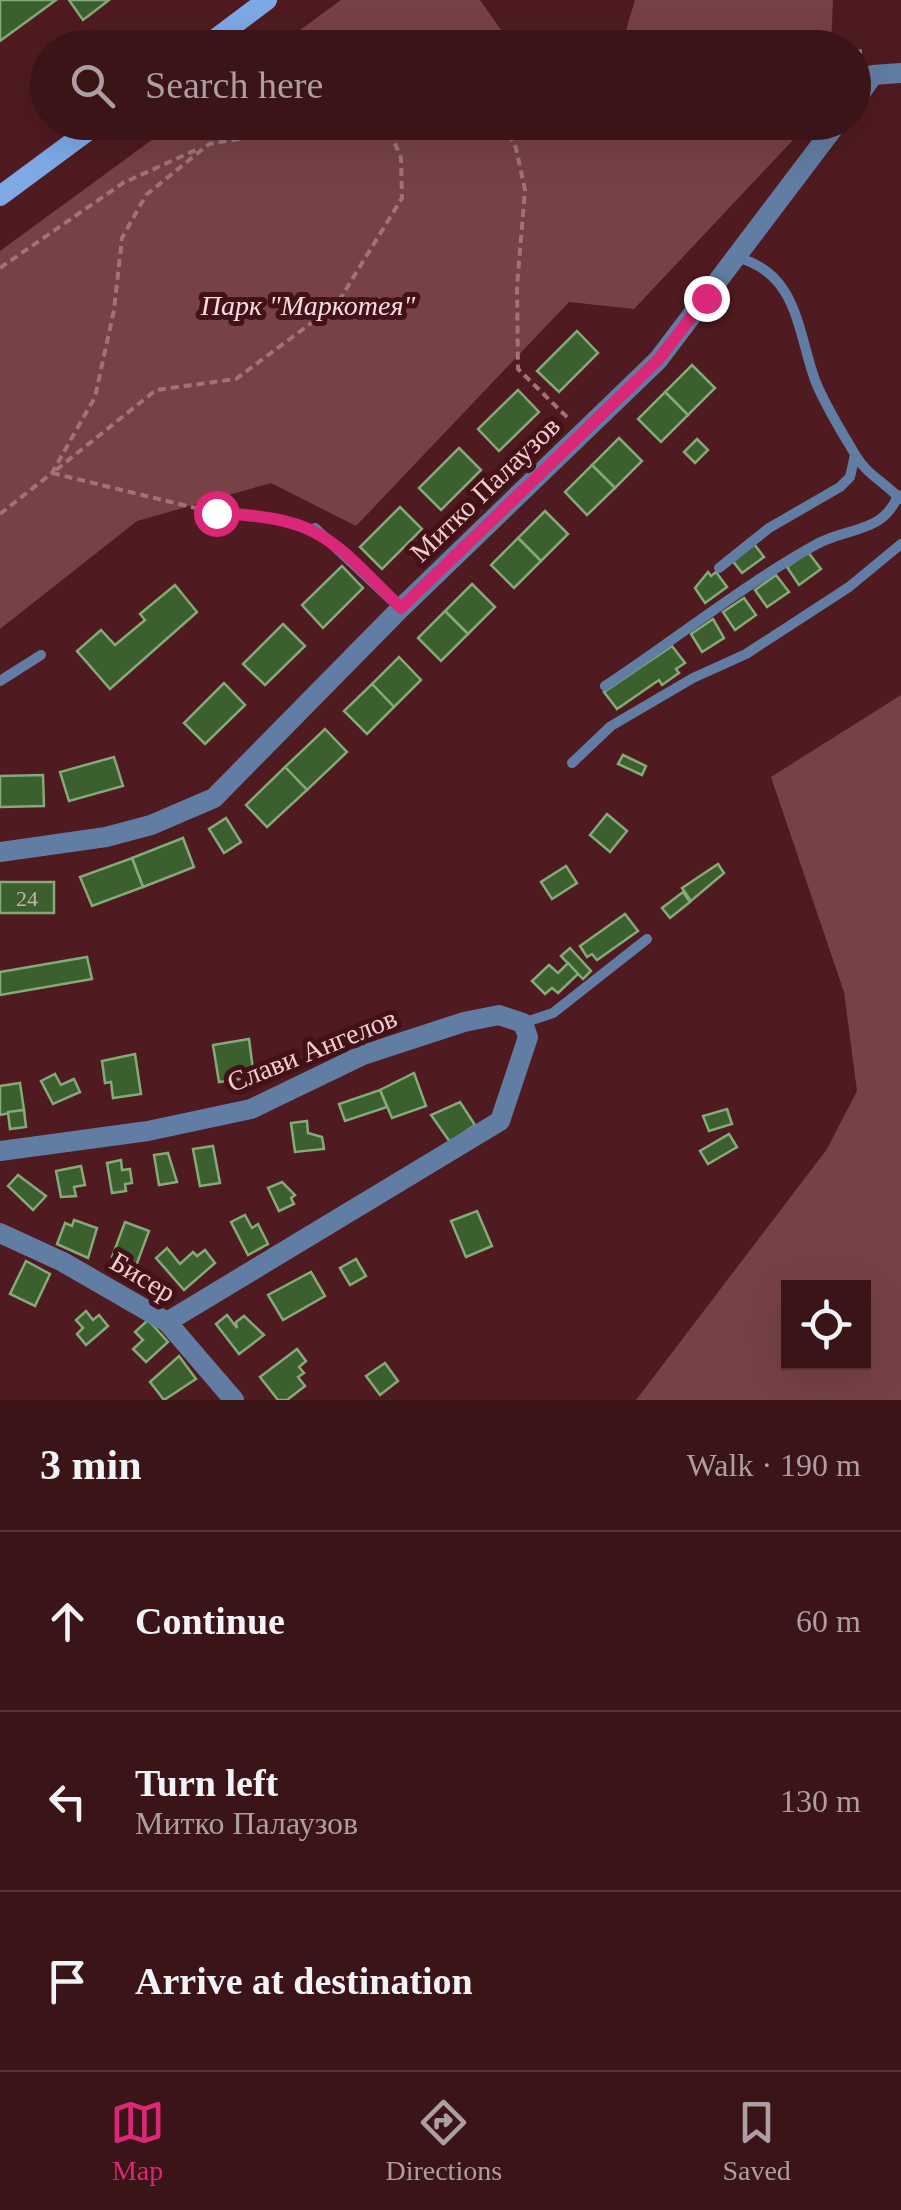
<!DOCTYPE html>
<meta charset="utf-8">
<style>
body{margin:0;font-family:"Times New Roman",serif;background:#462125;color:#f1f3f6}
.controls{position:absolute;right:30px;bottom:30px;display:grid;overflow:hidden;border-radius:0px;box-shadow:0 10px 40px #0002}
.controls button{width:90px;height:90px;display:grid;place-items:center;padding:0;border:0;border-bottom:2px solid #543337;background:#3b1418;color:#f1f3f6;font:50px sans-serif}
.stop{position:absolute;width:30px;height:30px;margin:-22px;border:8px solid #db2777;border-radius:50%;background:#fff}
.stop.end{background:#db2777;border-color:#fff;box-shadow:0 2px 10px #0008}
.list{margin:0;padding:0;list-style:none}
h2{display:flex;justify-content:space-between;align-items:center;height:130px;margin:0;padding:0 40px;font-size:42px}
h2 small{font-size:32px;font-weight:400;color:#ac9ea2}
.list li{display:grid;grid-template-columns:65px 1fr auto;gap:30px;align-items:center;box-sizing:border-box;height:180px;padding:0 40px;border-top:2px solid #543337}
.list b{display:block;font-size:38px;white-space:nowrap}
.list p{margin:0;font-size:32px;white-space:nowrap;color:#ac9ea2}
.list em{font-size:32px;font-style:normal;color:#ac9ea2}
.icon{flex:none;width:55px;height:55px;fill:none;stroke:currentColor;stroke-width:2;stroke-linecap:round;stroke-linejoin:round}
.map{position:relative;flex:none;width:901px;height:1400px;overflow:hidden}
.search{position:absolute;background:#3b1418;box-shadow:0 10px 40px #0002;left:30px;right:30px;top:30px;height:110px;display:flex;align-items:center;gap:25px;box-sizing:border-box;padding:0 35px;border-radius:55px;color:#ac9ea2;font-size:38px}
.sheet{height:670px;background:#3b1418}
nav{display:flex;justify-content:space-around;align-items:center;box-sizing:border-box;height:140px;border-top:2px solid #543337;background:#3b1418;font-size:28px;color:#ac9ea2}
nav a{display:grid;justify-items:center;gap:5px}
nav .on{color:#db2777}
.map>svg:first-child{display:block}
.green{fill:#774245;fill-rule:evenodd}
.building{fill:#3c5f2e;stroke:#86a979;stroke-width:2.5}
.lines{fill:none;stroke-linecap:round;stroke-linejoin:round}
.path{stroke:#a07477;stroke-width:4;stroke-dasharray:8 5;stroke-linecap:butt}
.lane{stroke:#627da3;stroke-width:10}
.street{stroke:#627da3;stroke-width:20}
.secondary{stroke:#7ea9e5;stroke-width:20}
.route{stroke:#db2777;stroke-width:12}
.labels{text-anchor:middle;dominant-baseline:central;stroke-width:10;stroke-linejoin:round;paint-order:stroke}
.number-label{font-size:22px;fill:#c4b3a7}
.park-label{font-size:28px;font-style:italic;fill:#f4dfdf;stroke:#431117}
.street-label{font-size:28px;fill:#f2cfcf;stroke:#431117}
</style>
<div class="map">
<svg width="901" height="1400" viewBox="0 0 901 1400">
<rect width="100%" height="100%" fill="#4f1b20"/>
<g class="green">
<path d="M341,0H480L513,47H277Z"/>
<path d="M635,0H833L831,47H608L624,37Z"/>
<path d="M175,123V122L809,123L634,309L569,302L356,526L271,483L137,521L0,629V251Z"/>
<path d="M901,695V1400H636L827,1149L857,1091L844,992L771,777ZM788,1288H864V1362H788Z"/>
</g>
<g class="building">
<path d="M0,0H56L0,41Z"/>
<path d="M69,0H109L83,20Z"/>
<path d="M577,331L598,353L559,392L537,371Z"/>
<path d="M692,365L715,388L688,415L665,392Z"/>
<path d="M518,390L539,412L499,451L478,429Z"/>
<path d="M665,392L688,415L661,442L638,419Z"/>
<path d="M619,438L642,461L615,488L592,465Z"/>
<path d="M697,439L708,450L695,463L684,452Z"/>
<path d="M459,448L481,470L441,510L419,488Z"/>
<path d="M592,465L615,488L587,515L565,492Z"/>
<path d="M400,507L422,529L382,569L360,547Z"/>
<path d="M545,511L568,534L541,561L518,538Z"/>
<path d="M518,538L541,561L514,588L491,565Z"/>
<path d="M754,544L764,557L742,573L732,560Z"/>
<path d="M808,552L821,569L799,585L787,567Z"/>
<path d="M342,566L363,588L323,628L302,605Z"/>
<path d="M708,572L711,576L716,572L727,587L705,603L695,588Z"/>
<path d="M776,575L789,592L767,607L755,590Z"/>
<path d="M472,584L495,607L468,634L445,611Z"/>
<path d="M175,585L197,612L110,689L77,651L101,630L115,645L145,620L140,614Z"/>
<path d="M744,598L756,615L735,630L723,612Z"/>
<path d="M445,611L468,634L441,661L418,638Z"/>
<path d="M713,619L724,638L702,652L691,634Z"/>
<path d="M283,624L305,646L265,685L243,664Z"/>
<path d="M672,646L685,663L676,669L679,673L662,685L659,680L617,709L604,692Z"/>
<path d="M399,657L421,680L394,707L372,684Z"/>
<path d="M224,683L245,705L205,744L184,723Z"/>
<path d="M372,684L394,707L367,734L344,711Z"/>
<path d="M325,729L347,752L307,790L285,767Z"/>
<path d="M623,755L646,766L642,775L618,764Z"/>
<path d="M114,757L123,786L69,801L60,772Z"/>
<path d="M285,767L307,790L267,827L246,805Z"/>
<path d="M43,775L44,806L0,807V776Z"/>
<path d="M607,814L627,831L610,852L590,835Z"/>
<path d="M226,818L241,842L224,853L209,829Z"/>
<path d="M183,838L194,867L143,887L132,858Z"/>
<path d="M132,858L143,887L92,906L80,877Z"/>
<path d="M718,864L724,873L691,901L682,888Z"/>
<path d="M566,866L577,883L552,899L541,882Z"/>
<rect x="0" y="882" width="54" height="31"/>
<path d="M683,892L690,902L670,918L662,908Z"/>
<path d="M625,914L638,931L597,960L592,954L587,957L580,946Z"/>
<path d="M570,948L591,971L583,979L561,956Z"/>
<path d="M87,957L92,979L0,995V972Z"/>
<path d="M568,963L578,974L558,993L552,988L545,994L532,981L549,965L558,973Z"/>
<path d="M249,1039L254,1077L219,1082L213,1045Z"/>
<path d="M135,1054L141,1094L113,1098L111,1082L105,1083L102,1061Z"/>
<path d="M414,1073L426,1106L392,1118L380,1090Z"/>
<path d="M55,1074L61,1085L74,1079L80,1092L53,1104L41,1081Z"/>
<path d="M20,1083L24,1110L0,1115V1086Z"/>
<path d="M380,1090L387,1107L345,1121L339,1104Z"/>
<path d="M460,1102L475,1125L450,1142L431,1115Z"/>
<path d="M727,1109L732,1124L709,1131L703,1116Z"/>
<path d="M24,1110L26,1127L10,1129L8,1112Z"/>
<path d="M307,1121L308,1133L322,1137L324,1149L295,1152L291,1123Z"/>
<path d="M729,1134L737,1147L708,1164L700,1151Z"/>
<path d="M213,1146L220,1183L200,1186L193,1149Z"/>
<path d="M168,1153L177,1182L159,1185L154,1155Z"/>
<path d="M121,1160L122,1170L130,1169L132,1183L125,1184L126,1191L112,1193L107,1163Z"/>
<path d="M81,1166L85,1185L74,1187L76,1196L61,1197L56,1171Z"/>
<path d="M18,1175L46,1196L33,1210L8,1186Z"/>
<path d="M282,1182L295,1195L291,1198L294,1204L279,1211L268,1188Z"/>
<path d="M477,1211L492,1246L466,1257L451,1221Z"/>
<path d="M245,1215L252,1228L258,1224L268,1244L248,1255L231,1222Z"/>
<path d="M74,1220L97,1228L88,1258L57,1244L65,1223L72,1226Z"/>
<path d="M125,1222L149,1231L136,1266L112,1257Z"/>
<path d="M167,1248L180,1264L193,1252L197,1256L205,1250L215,1263L184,1290L156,1258Z"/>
<path d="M356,1259L366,1276L350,1285L340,1268Z"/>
<path d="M26,1261L50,1274L35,1306L10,1294Z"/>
<path d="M311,1272L325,1296L283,1320L268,1295Z"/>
<path d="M86,1311L93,1320L99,1315L108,1326L86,1345L77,1334L83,1328L76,1320Z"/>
<path d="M227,1315L237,1328L236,1322L244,1316L264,1335L239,1354L216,1324Z"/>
<path d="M148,1320L168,1342L146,1362L133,1349L143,1340L135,1332Z"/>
<path d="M297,1349L306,1361L299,1367L304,1373L298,1377L305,1386L287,1400H278L260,1377Z"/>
<path d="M179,1356L196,1379L164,1400L150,1382Z"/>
<path d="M385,1363L398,1381L380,1395L366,1376Z"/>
</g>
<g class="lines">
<g class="path">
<path d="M854,52L865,51"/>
<path d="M503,122L516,148L525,190L517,287L518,369L569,419"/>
<path d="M0,268L123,183L200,148"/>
<path d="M56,470L156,390L236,379L337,304L402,198L401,158L386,122"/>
<path d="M52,473L216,513L274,516L301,524"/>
<path d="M0,514L52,473L95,397L114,310L122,238L146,195L209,144L340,122"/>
</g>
<g class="lane">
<path d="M736,257C798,273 797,330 815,380C825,406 842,432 856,456C867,475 886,483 900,499"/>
<path d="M315,528L400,608"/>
<path d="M719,568L769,528L840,487L850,477L855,455"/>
<path d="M0,681L41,655"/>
<path d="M605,686C675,640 744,584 817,544C848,527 884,533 898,495"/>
<path d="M572,763L611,726L693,678L746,654L849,587L901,544"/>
<path d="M523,1023L553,1013L647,939"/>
</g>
<g class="street">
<path d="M854,102L873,75L901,73"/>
<path d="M0,852L106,837L151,825L214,798L401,608L658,360L838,122"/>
<path d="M0,1151L148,1131L251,1109L363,1055L464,1022L499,1015L523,1023L528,1037L500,1121L167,1322"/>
<path d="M0,1233L63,1262L167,1322L234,1400"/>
</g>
<g class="secondary">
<path d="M203,48L267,0"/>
<path d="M0,196L100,122"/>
</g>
</g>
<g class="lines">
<path class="route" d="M216,513C322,518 329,537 401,608L658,360L706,298"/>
</g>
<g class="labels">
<g class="number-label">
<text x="27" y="898">24</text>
</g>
<g class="park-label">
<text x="308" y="305">Парк "Маркотея"</text>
</g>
<g class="street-label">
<text transform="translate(485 489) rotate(-44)">Митко Палаузов</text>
<text transform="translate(312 1050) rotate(-22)">Слави Ангелов</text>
<text transform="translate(143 1277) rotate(31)">Бисер</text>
</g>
</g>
</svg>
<div class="controls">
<button><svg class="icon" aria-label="locate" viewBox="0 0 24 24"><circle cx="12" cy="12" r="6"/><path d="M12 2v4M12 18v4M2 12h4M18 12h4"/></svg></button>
</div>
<div class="stop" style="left:216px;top:513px"></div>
<div class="stop end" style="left:706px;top:298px"></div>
<div class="search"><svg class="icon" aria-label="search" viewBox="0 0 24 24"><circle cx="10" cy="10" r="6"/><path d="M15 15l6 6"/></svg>Search here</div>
</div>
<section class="sheet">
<h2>3 min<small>Walk · 190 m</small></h2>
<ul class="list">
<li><svg class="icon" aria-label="ahead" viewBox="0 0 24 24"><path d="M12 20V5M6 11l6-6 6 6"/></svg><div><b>Continue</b></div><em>60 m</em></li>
<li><svg class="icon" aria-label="left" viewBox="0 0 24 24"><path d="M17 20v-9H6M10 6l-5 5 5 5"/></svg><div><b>Turn left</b><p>Митко Палаузов</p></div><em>130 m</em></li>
<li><svg class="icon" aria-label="arrive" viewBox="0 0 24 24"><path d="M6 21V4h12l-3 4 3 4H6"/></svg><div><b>Arrive at destination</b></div></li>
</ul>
</section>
<nav>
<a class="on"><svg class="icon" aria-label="map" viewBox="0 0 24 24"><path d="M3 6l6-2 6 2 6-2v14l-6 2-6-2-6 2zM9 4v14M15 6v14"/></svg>Map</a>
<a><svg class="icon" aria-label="directions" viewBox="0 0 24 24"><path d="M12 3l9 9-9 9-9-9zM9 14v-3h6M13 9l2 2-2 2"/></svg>Directions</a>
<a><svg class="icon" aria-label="saved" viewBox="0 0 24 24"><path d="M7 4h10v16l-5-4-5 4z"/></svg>Saved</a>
</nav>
